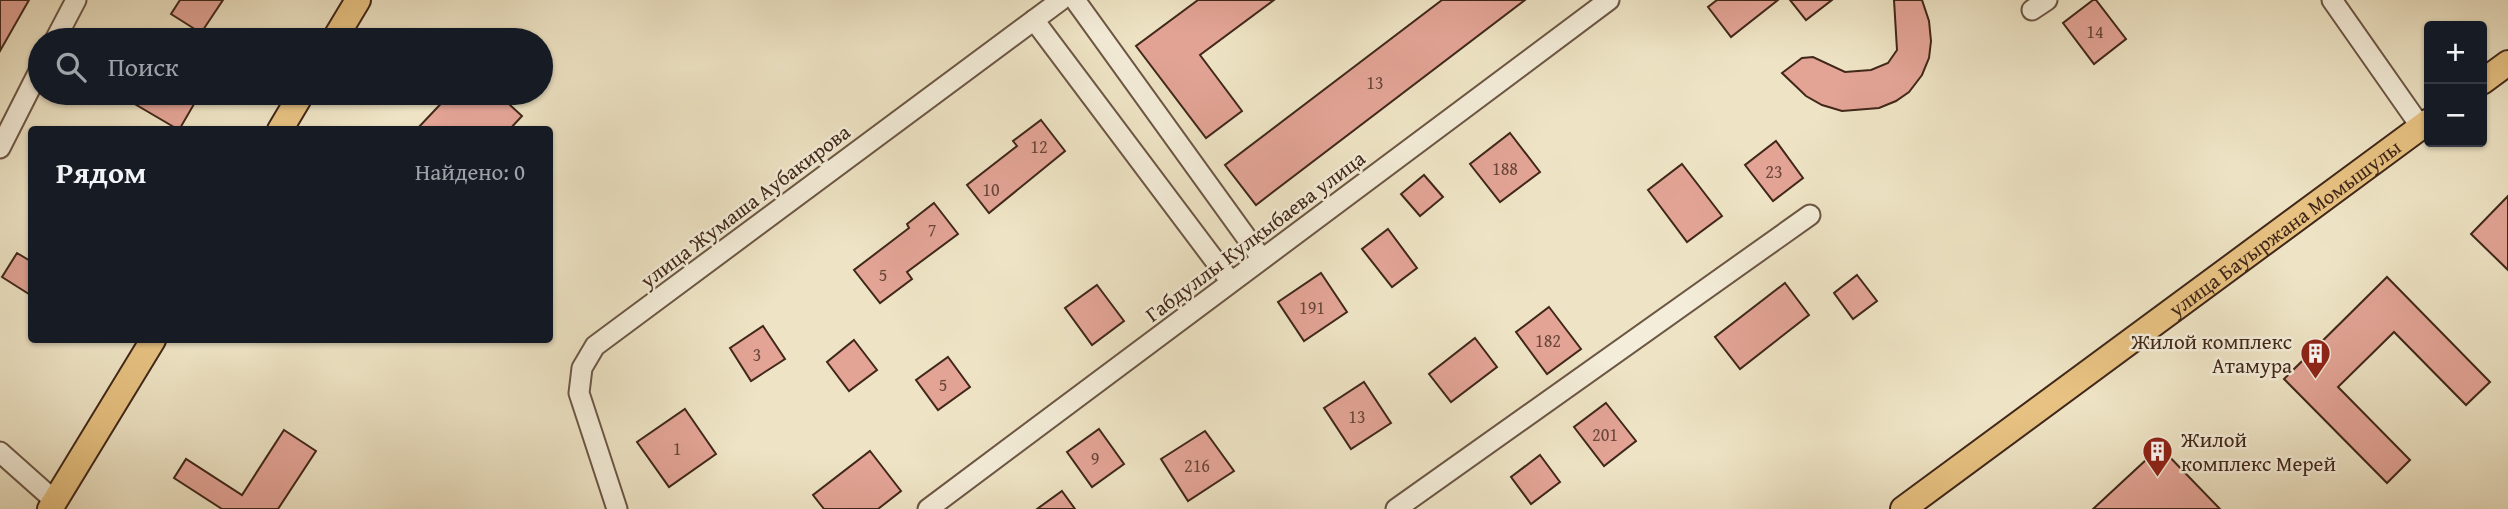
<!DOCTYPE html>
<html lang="ru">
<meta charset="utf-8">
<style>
body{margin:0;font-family:"Gentium Book Plus",serif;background:#20242c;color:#f1f3f6}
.controls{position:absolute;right:21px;top:21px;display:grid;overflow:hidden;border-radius:7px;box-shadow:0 2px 5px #0004}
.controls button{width:63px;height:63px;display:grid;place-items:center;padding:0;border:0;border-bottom:2px solid #363941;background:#171b24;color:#f1f3f6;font:35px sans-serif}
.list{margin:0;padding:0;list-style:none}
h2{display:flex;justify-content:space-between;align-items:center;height:91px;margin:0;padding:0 28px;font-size:30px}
h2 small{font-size:23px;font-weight:400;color:#9ea1a6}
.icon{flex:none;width:38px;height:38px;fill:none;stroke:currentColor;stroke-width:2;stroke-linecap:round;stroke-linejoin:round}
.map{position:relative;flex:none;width:2508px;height:509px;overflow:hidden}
.search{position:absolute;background:#171b24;box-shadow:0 2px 5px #0004;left:28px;top:28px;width:525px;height:77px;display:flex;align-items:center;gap:18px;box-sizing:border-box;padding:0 24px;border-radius:38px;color:#9ea1a6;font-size:26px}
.panel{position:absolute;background:#171b24;box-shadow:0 2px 5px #0004;left:28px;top:126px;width:525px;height:217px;border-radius:7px}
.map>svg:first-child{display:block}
.building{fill:#e3a496;stroke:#402719;stroke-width:2}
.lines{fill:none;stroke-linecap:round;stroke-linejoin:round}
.minor-casing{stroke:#6c5644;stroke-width:23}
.major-casing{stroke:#402719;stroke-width:28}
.minor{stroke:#f4edd9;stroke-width:19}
.major{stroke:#e7c282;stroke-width:24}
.labels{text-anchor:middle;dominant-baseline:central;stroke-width:5;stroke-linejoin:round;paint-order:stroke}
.number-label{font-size:18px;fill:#694638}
.street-label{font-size:21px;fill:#402719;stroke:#f4edd9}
.poi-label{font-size:21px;fill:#402719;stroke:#f4edd9;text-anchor:end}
</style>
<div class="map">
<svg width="2508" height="509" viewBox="0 0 2508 509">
<rect width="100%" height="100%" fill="#eee4c5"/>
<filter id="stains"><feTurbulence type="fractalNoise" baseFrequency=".00286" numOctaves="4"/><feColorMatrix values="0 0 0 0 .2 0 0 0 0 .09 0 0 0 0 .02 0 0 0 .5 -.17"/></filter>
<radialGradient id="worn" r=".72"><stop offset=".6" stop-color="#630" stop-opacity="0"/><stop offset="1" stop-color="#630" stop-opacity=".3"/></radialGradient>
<g class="building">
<path d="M0,0H29L0,51Z"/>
<path d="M180,0H223L201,33L171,14Z"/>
<path d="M1198,0H1274L1200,55L1242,111L1206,138L1136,46Z"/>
<path d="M1442,0H1525L1256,205L1225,165Z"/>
<path d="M1717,0H1778L1731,37L1708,7Z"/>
<path d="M1790,0H1832L1806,20Z"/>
<path d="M1894,0H1922L1929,21L1931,41L1929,58L1922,75L1909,92L1896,101L1879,108L1842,111L1822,105L1806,96L1782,73L1802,58L1813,57L1845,72L1871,70L1888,63L1897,50Z"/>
<path d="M2093,0H2096L2126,39L2094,64L2063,23Z"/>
<path d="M116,93H186L197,99L179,130Z"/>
<path d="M451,93H497L522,116L509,130H416Z"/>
<path d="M1041,120L1065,151L989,213L967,185L1017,146L1013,141Z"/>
<path d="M1510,133L1540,172L1500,202L1470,164Z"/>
<path d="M1776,141L1803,178L1773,201L1745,165Z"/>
<path d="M1682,164L1722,216L1687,242L1648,190Z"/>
<path d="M1424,175L1443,197L1420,216L1401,194Z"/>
<path d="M2508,196V270L2471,234Z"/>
<path d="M934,203L958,234L907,272L912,279L880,303L854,270L909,228L907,224Z"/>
<path d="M1388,229L1417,268L1392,287L1362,249Z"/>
<path d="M17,253L32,262V296L2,277Z"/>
<path d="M1321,273L1347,312L1304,341L1278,302Z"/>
<path d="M1857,275L1877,301L1853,319L1834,293Z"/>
<path d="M2387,277L2490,382L2466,405L2394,332L2338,387L2410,460L2387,483L2284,379Z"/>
<path d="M1785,283L1809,315L1740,369L1715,337Z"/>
<path d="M1097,285L1124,321L1092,345L1065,308Z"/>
<path d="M1549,307L1581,349L1547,374L1516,332Z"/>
<path d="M763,326L785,359L751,381L730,348Z"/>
<path d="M1475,338L1497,367L1451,402L1429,374Z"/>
<path d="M854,340L877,370L849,391L827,362Z"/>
<path d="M948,357L970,387L938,410L916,380Z"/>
<path d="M1364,382L1391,423L1351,449L1324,408Z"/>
<path d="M1606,403L1636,441L1604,466L1574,427Z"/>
<path d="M685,409L716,454L669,487L637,442Z"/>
<path d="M1099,429L1124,464L1092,487L1067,452Z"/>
<path d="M284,430L316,451L278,509H222L174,478L186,459L242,495Z"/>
<path d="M1205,431L1234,471L1188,501L1161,459Z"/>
<path d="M2160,447L2220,509H2093Z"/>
<path d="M870,451L901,491L878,509H824L813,495Z"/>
<path d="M1540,455L1560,482L1531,504L1511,477Z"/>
<path d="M1062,491L1075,509H1037Z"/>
</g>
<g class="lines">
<defs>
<g id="minor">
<path d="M1075,0L1262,259"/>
<path d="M2332,0L2421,127"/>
<path d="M2032,10L2047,0"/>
<path d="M1034,20L1231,282"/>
<path d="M55,40L76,0"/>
<path d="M0,148L40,69"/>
<path d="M0,452L55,501"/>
<path d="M617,509L579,393L582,368L595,346L1061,0"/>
<path d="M928,509L1609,0"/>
<path d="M1396,509L1810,215"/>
</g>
<g id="major">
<path d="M334,40L358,0"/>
<path d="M2482,82L2508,63"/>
<path d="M280,130L302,93"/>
<path d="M50,509L153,340"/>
<path id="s1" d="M1903,509L2429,121"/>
</g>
</defs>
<use href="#minor" class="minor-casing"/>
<use href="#major" class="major-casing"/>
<use href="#minor" class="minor"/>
<use href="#major" class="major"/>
</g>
<defs>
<symbol id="building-pin" viewBox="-11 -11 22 30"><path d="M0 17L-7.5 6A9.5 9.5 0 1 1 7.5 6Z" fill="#8f2418" stroke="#f4edd9"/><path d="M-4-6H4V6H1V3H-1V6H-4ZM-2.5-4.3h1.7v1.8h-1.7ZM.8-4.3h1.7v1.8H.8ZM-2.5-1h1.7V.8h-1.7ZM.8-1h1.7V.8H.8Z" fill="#fff"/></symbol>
</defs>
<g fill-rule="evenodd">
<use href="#building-pin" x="2298" y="336" width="35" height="47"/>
<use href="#building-pin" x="2140" y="434" width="35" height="47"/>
</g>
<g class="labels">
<g class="number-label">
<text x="2095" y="31">14</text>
<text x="1375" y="82">13</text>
<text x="1039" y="146">12</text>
<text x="1505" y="168">188</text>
<text x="1774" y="171">23</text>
<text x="991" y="189">10</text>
<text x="932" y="229">7</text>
<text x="883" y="274">5</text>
<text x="1312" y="307">191</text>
<text x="1548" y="340">182</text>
<text x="757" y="354">3</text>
<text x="943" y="384">5</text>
<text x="1357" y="416">13</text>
<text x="1605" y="434">201</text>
<text x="677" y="448">1</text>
<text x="1095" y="458">9</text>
<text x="1197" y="465">216</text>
</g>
<g class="street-label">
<text transform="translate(745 206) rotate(-37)">улица Жумаша Аубакирова</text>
<text stroke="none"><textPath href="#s1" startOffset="474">улица Бауыржана Момышулы</textPath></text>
<text transform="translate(1255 236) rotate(-37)">Габдуллы Кулкыбаева улица</text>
</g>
<g class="poi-label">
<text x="2292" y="341">Жилой комплекс<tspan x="2292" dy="24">Атамура</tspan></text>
<text x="2181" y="439" text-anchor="start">Жилой<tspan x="2181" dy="24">комплекс Мерей</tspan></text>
</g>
</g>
<rect width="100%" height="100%" filter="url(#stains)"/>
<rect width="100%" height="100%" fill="url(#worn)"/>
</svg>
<div class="controls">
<button>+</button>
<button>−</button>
</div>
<div class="search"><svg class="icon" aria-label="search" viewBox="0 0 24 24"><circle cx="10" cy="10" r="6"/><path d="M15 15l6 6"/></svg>Поиск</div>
<section class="panel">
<h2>Рядом<small>Найдено: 0</small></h2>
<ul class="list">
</ul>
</section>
</div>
